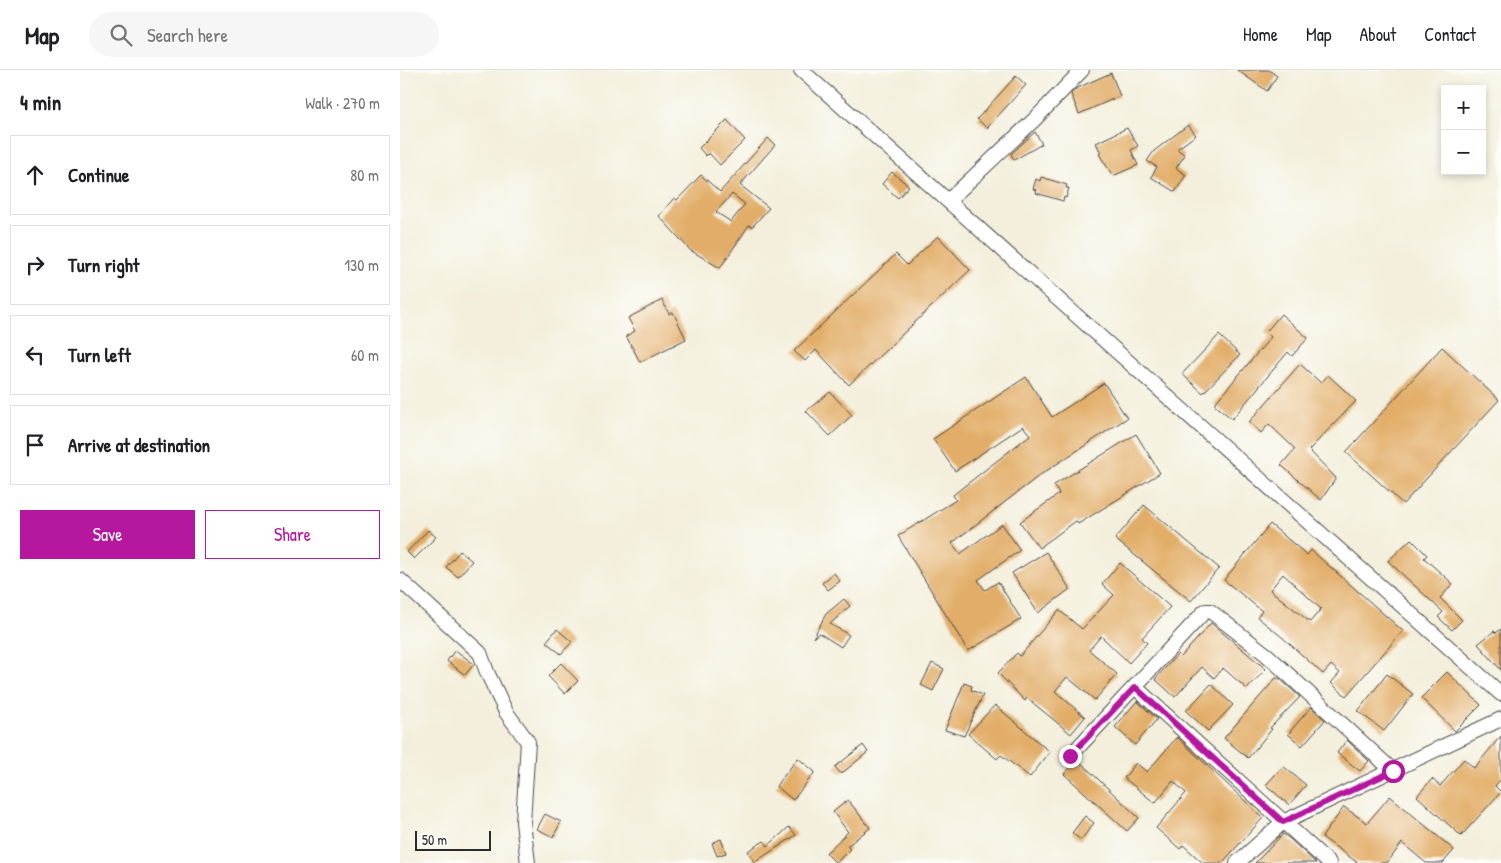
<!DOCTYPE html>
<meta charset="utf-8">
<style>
body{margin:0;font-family:"Patrick Hand",sans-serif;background:#f6f6f6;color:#202124}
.controls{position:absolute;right:15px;top:15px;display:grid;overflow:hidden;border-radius:0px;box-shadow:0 2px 8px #0003}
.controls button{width:45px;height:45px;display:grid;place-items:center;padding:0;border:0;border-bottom:1px solid #e0e0e0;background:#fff;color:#202124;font:25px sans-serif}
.scale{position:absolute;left:15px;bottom:12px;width:76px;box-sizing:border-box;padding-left:5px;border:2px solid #2b2b2b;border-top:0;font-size:14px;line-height:18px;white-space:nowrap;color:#2b2b2b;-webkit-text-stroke:4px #fdfcf7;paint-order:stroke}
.stop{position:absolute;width:15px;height:15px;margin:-11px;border:4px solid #b5179e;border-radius:50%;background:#fff}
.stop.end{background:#b5179e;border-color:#fff;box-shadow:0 1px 5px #0008}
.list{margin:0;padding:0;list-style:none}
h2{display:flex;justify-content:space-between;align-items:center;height:65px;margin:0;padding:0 20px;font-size:21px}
h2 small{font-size:16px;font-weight:400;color:#757577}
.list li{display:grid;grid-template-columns:32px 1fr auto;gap:15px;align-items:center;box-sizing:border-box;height:80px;margin:0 10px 10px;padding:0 10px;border:1px solid #e0e0e0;border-radius:0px}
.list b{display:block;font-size:19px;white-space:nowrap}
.list em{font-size:16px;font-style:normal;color:#757577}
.actions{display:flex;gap:10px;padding:15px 20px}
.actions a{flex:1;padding:11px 0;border:1px solid #b5179e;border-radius:0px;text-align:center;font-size:18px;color:#b5179e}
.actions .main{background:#b5179e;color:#fff}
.icon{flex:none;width:28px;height:28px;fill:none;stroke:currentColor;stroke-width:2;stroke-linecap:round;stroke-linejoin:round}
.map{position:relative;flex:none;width:1101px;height:793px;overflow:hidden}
header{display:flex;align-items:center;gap:30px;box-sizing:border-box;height:70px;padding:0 25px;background:#fff;border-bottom:1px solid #e0e0e0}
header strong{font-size:24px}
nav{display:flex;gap:28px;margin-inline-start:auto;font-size:18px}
.search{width:350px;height:45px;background:#f6f6f6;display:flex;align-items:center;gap:12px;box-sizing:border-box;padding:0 18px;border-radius:28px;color:#757577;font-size:19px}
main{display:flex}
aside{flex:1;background:#fff}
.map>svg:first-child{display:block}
.building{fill:#e2ad67;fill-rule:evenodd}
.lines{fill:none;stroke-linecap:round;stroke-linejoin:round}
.minor-casing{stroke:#494846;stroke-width:16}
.minor{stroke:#fff;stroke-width:14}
.route{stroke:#b5179e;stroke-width:6}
</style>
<header>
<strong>Map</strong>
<div class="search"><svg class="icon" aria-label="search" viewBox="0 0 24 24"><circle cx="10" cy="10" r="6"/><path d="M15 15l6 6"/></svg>Search here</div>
<nav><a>Home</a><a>Map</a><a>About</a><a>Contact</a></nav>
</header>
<main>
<aside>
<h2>4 min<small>Walk · 270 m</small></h2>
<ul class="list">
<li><svg class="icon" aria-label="ahead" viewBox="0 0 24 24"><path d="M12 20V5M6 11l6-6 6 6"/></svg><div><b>Continue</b></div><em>80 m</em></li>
<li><svg class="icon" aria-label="right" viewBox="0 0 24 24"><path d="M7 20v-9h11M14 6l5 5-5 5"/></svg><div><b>Turn right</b></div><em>130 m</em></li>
<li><svg class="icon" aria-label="left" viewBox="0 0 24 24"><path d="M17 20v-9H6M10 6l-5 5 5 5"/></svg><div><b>Turn left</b></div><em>60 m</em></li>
<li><svg class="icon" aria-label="arrive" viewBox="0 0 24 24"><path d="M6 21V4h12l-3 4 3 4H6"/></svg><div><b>Arrive at destination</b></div></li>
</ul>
<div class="actions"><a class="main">Save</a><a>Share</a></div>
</aside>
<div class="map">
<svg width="1101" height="793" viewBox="0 0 1101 793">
<rect width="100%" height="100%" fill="#fdfcf7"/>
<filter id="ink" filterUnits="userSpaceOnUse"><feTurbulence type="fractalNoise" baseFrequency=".02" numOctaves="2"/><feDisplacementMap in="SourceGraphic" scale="10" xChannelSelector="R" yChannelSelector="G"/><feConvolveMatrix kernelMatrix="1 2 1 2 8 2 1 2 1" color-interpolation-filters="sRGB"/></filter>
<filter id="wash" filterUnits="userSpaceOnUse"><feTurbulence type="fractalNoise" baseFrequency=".0096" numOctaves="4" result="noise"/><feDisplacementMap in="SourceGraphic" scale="20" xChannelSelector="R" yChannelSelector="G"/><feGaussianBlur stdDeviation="1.12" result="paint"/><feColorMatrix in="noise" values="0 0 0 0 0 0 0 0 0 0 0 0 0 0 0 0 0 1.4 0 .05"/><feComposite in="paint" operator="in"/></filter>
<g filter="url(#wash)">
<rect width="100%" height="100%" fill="#f3efdc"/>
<g id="blocks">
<g class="building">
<path d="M837,0H869L877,6L867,21Z"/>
<path d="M711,3L720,26L679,44L671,24L677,18Z"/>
<path d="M616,6L626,15L587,58L577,49Z"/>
<path d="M327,50L345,70L320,95L309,83L306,86L299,78Z"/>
<path d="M788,55L796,65L777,79L785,85L776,98L786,105L775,122L751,107L757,97L747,91L754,81Z"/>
<path d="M727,58L738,76L731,80L738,95L713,106L699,84L701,83L696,73Z"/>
<path d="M635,62L642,74L614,90L611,84Z"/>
<path d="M368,68L375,75L340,115L369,138L352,157L349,155L320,198L290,180L259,146L274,128L277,130L301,105L320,122ZM332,124L345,134L331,152L316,142Z"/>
<path d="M492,102L509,116L498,128L482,114Z"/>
<path d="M641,107L667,115L666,118H669L666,128L664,127L663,131L636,123L637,120L633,119L636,109L640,111Z"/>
<path d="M538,166L570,200L449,315L416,280L405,291L394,281L496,184L507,195Z"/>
<path d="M262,230L269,244L273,242L286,269L240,292L226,266L235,261L228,248Z"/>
<path d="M881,244L908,268L892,286L888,282L832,349L814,334L871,267L866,262Z"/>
<path d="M819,265L840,285L803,323L782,304Z"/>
<path d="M1042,277L1099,330L1003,434L946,382Z"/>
<path d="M900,294L921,313L928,305L956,331L909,380L936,408L921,430L881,395L895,379L869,354L861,363L849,352Z"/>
<path d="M626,307L652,347L704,313L727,348L640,405L552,473L560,484L602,454L620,480L578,510L585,520L598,512L621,549L568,581L498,466L556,430L553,425L630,365L623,356L555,401L533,369Z"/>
<path d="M430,322L452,345L430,366L406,341Z"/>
<path d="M736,364L760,403L678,454L676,451L639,478L620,452L659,424L654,415Z"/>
<path d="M744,435L819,498L791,531L715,469Z"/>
<path d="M870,454L907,485L911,480L1003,561L946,626L931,613L940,603L931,595L923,604L882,567L857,547L862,541L824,510ZM883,504L921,539L910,552L870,520Z"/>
<path d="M28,460L36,467L14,489L7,482Z"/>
<path d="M1011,469L1027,485L1024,488L1053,514L1040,528L1062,550L1052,560L1038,547L1043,542L988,491Z"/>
<path d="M60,481L72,491L58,507L46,497Z"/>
<path d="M646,482L670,519L638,543L612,503Z"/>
<path d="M720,493L770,537L742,568L747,573L729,593L701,566L689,580L717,604L695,630L667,607L655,621L685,647L671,664L627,628L625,631L598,603L617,583L620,586L659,540L682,559L714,525L702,514Z"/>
<path d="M434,503L440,511L428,520L422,513Z"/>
<path d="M444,529L450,536L430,554L449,565L441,577L419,563L413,568L426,544Z"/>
<path d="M811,553L866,599L847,619L823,598L814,608L802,597L775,627L755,609L778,584L781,587Z"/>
<path d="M157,559L172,572L161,584L146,572Z"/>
<path d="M1101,559V600L1078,574L1094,561L1096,563Z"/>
<path d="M55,580L74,594L65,605L47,591Z"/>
<path d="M161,593L178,611L165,624L148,606Z"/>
<path d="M532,593L544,599L533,621L521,615Z"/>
<path d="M1047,602L1081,635L1055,661L1021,628Z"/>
<path d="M987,604L1013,624L984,661L958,641Z"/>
<path d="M876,608H879L900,627L870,658L872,659L848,688L824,668Z"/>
<path d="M564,613L572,616L571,620L583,625L564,666L545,660Z"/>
<path d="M811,614L833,635L808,661L786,641Z"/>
<path d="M737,631L757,649L735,675L715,657Z"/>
<path d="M595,635L650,682L630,707L601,685L597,689L568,664Z"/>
<path d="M911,637L925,650L902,676L888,664Z"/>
<path d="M1101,666V709L1095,716L1101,722L1061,766L1017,726L1032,709L1040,716L1064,689L1074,698Z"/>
<path d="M777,667L863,748L822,793H803L783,775L780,779L756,758L786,723L773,711L755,733L724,708L736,693L747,702Z"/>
<path d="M947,670L969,691L960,701L937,683Z"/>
<path d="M463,675L468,682L441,704L435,697Z"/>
<path d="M398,688L415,702L393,730L376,716Z"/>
<path d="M678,690L739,748L727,761L664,704Z"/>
<path d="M883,696L906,715L889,735L866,715Z"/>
<path d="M990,726L1054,780L1043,793H1026L1002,773L987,793H958L922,767L944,737L967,753Z"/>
<path d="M448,730L470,758L447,776L450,779L436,793L426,783L448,762L433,742Z"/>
<path d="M145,744L161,752L153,767L137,759Z"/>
<path d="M685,746L694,753L681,770L672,763Z"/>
<path d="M389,757L396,765L355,792L348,781L364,771L368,776Z"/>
<path d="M883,764L890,769L916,793H855Z"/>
<path d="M321,769L326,783L317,786L312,773Z"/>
</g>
</g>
</g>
<g filter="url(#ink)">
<use href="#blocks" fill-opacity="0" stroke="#494846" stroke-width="1"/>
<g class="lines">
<defs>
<g id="minor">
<path d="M401,0L1101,624"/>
<path d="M548,131L635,49L682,0"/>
<path d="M0,510L80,583L87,602L106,642L128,672L123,752L128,793"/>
<path d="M735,617L929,793"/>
<path d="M670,686L805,541H810L867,585L993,701"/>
<path d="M837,793L883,752L1101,649"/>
</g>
</defs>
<use href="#minor" class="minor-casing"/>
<use href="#minor" class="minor"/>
</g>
</g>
<g class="lines" filter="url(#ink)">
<path class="route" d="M670,686L735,617L883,752L993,701"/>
</g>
</svg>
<div class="controls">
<button>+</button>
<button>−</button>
</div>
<div class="scale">50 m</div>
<div class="stop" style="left:993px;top:701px"></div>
<div class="stop end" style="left:670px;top:686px"></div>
</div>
</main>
